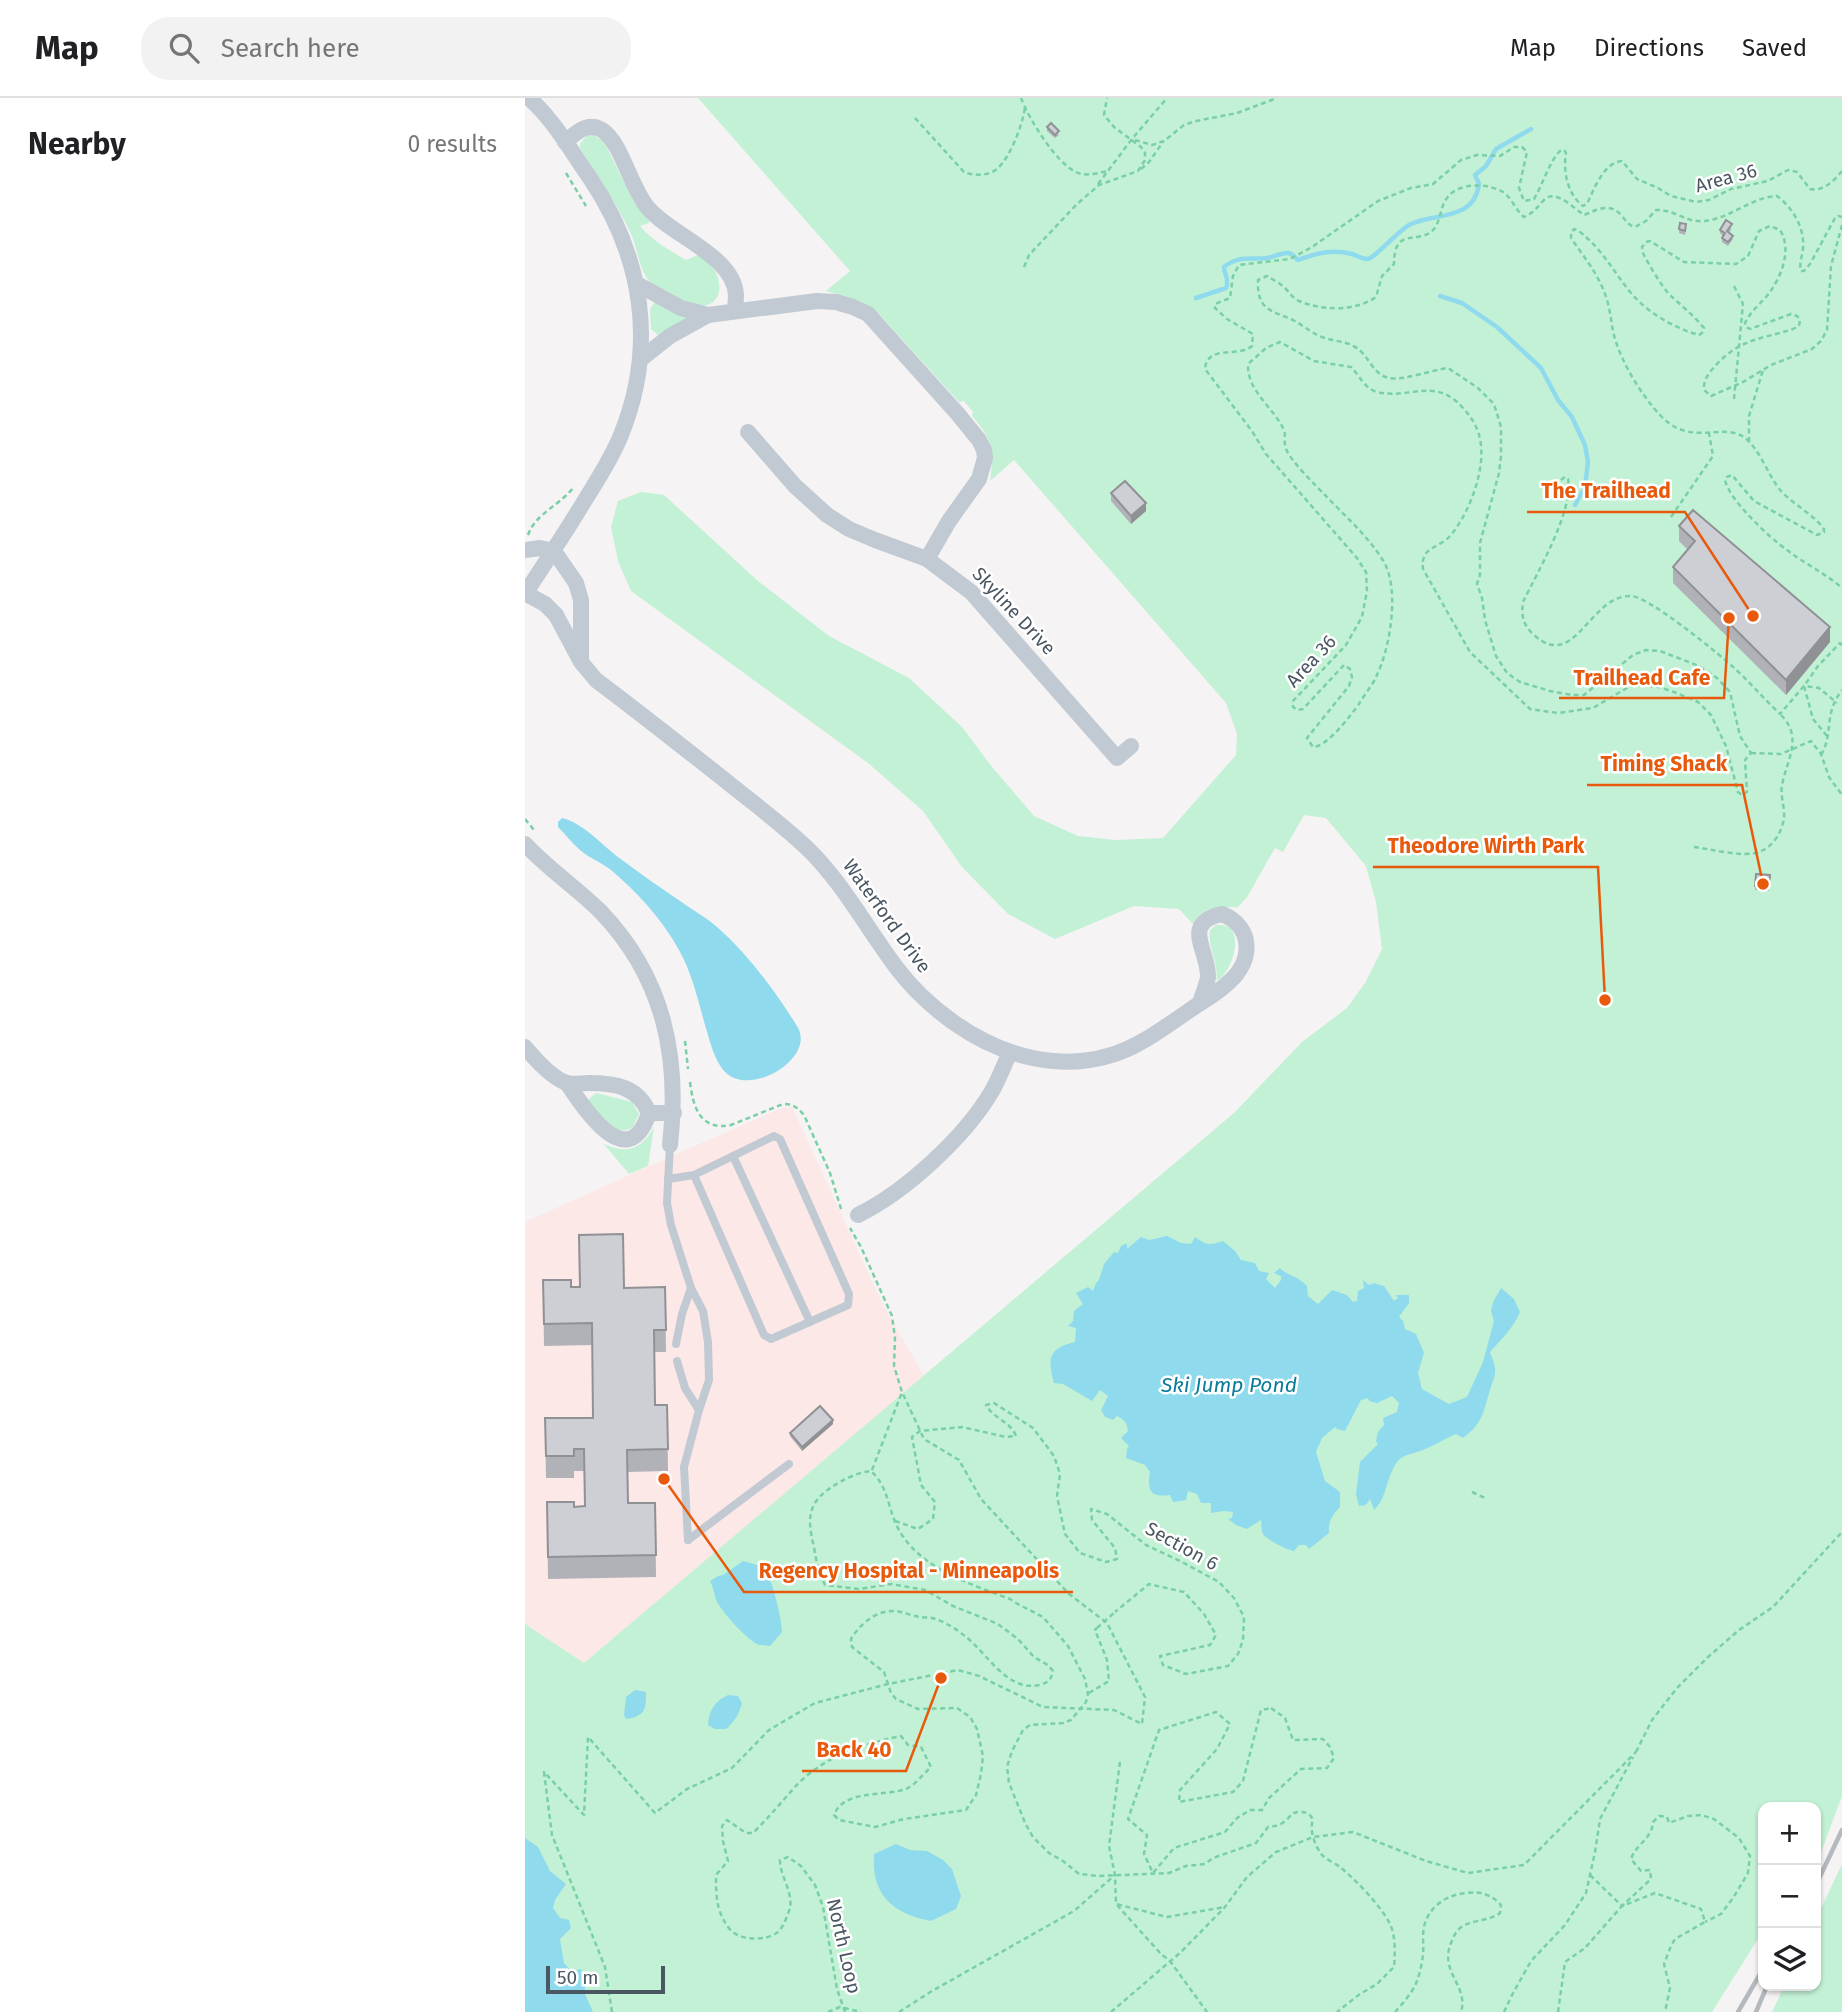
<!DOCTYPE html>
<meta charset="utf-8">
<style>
body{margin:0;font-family:"Fira Sans",sans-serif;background:#f2f2f2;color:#202124}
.controls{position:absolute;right:21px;bottom:21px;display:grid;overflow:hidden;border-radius:14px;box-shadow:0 2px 5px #0004}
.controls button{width:63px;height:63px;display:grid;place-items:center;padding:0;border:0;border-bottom:2px solid #e0e0e0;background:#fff;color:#202124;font:35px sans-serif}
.scale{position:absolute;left:21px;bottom:18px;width:119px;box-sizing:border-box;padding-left:7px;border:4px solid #4a5661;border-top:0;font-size:19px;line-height:24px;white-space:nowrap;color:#4a5661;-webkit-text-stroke:5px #fff;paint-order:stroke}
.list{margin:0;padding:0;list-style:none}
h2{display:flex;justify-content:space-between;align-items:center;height:91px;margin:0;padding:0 28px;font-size:30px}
h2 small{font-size:23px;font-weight:400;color:#757577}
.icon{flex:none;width:38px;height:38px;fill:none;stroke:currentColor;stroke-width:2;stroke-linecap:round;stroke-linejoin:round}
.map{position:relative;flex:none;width:1317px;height:1914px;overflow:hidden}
header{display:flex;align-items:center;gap:42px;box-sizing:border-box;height:98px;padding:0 35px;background:#fff;border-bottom:2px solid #e0e0e0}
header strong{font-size:33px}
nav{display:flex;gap:38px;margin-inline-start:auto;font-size:24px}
.search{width:490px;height:63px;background:#f2f2f2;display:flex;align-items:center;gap:18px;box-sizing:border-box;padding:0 24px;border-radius:28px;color:#757577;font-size:26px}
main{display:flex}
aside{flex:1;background:#fff}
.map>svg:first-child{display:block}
.medical{fill:#fce8e6}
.green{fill:#c3f1d5}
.water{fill:#90daee}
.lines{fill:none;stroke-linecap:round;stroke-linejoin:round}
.stream{stroke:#90daee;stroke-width:4.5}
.path{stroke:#7ad0a6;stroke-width:2.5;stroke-dasharray:5 3.5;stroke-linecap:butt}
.service{stroke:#c1cad2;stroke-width:8}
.minor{stroke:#c1cad2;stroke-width:16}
.rail{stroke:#b5b8bd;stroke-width:4.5}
.path-bridge{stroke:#7ad0a6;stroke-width:2.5;stroke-dasharray:5 3.5;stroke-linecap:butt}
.wall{fill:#b0b2b7}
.shaded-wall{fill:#909195}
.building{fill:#cdcfd5;stroke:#909195;stroke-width:2}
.labels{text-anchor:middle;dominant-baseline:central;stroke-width:5;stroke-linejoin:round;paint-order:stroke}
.street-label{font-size:19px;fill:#4a5661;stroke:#fff}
.water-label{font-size:21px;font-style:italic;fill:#0c7c9b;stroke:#fff}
.leader{fill:none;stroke:#e8590c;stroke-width:2.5}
.callout-dot{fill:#e8590c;stroke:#fff;stroke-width:2.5}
.callout-label{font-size:21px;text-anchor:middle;font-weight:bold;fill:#e8590c;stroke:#fff;stroke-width:5;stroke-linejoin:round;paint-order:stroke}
</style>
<header>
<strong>Map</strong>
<div class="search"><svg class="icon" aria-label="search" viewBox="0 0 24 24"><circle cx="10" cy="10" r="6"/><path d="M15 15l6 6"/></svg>Search here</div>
<nav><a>Map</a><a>Directions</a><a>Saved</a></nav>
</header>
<main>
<aside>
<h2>Nearby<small>0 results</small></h2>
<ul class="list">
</ul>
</aside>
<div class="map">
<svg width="1317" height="1914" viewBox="0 0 1317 1914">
<rect width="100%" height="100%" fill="#f5f3f3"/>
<path class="medical" d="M267,1009L358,1207L399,1278L59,1565L3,1528L0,1524V1124L165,1050L255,1011Z"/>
<g class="green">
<path d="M173,0H1317V1698L1291,1768V1709H1238V1833L1187,1914H0V1524L3,1528L59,1565L709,1015L777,944L822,910L840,885L857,851L851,804L841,768L801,720L779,717L758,754L750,750L722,799L713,809C696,810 677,807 668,826L654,811L609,808L530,841L483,816L437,769L398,713L343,665L106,493L93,463L86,429L93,403L116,394L139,397L233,483L304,538L384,580L437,629L467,669L509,718L553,738L591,742L638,740L711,657L712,636L701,605L489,362L465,383C469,353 468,342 447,318L448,314L439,303L434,304L354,216L335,203L301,193L325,173Z"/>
<path d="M62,37H69L79,44L109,104L124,123V125L115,128C128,143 144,152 161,162L173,157C202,170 203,217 167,206C153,202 133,194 124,183C114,170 113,153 107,138C93,107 73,79 55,50V46Z"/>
<path d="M129,205H134L164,220L138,236L133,237L126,231L125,211Z"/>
<path d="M691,827C723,824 709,873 692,883C691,879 692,875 691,870C689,857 683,846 685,832Z"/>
<path d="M71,995L107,1004L114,1016L108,1029C90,1041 75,1018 64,1004V1001Z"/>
<path d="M129,1029L123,1068L104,1076L79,1046C102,1057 117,1051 129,1029Z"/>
<path d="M1317,1766V1914H1247L1259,1888H1291V1821Z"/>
</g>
<g class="water">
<path d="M37,720C58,725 76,746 93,759C114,775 136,790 158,805C169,813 182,820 192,829C223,856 250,893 272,928C292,959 227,999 201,975C189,963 185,943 180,927C173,902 167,875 154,852C137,821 113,795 86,772C76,764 64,760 55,752C47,745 40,736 33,729V724Z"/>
<path d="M642,1138L656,1145L666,1146L670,1139C681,1147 685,1148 698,1143L710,1153L716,1162L730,1165L734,1173L744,1175L741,1181L750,1190L756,1182V1178L749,1175L755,1170C764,1179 772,1177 782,1188L783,1198L793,1206L807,1192L822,1197L828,1204L832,1203L833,1193L839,1190L838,1182L844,1187L849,1185L859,1188L869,1203L873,1200L871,1197H884V1205L874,1219L878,1223L880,1231L891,1236L899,1255L893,1275L897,1291L924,1306L942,1299L958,1264L969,1223L966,1213L968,1204L976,1190L989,1201L995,1214C989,1229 976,1242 965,1254C967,1259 969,1265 970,1270C971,1279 967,1284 965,1292C958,1315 958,1325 938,1340L931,1336C919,1341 907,1349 895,1353C882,1358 875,1356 868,1371C861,1384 861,1401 849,1412L845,1401L841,1407L834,1408L831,1396L835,1364L853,1346L851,1343L853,1334L859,1327L858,1320L872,1314L874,1305L867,1298L852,1305L844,1303L843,1300L836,1302L820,1333L812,1331L810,1329L797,1340L791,1354L800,1383L815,1394V1409C807,1417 803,1424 804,1435L784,1451L781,1447H774L769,1453C763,1452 739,1441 737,1434C736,1430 737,1426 736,1422L722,1431L711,1427L703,1421L707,1420L708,1414L699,1413L686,1415V1405H676L672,1396L663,1393L661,1402L648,1404L645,1397C625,1400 622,1392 625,1374L620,1367L601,1360L602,1351L604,1348L596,1340L603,1333C602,1325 599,1321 592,1318L588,1322L580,1319L576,1312L583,1298L575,1292L567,1303L538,1286L529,1285C522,1260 524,1250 550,1244L551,1230L543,1228L548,1223L549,1213L558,1206L551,1195L563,1189L568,1193L571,1185L574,1182L579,1166L589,1154L593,1155L596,1148L602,1145V1151L616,1139L624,1142Z"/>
<path d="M218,1463C225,1465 235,1467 240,1472C247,1480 257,1522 257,1534L245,1548C244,1548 235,1547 234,1547C222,1542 198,1515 192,1504C189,1497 189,1490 185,1483L193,1478L198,1477Z"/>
<path d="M110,1592L121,1594C121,1612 120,1618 101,1621L99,1617L101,1599Z"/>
<path d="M203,1597L213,1598L217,1605C214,1616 210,1623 201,1631H190L183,1627C184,1612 190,1603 203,1597Z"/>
<path d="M0,1740L13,1749L25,1773L41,1786L30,1802L28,1810L35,1820L44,1822L46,1830L35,1841L39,1865L46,1873L56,1871L60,1879V1896L68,1914H0Z"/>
<path d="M371,1746L385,1752L402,1753L418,1762L427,1771L436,1798L431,1811L406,1823C368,1816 346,1797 349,1756Z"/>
</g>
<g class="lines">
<g class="stream">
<path d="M915,198L937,205L972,229L1016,270L1033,302L1047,319L1060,347L1063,364L1060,389L1050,407"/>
<path d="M671,200L701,190C705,182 699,176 699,169C713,157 726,162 742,160C749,159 757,154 764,155C767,156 771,160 773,162C792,155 807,151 827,156C831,157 837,161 842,161C849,161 873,133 884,127C909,114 949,124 954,86L950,77L961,68L971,51L1006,31"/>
</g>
<g class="path">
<path d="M496,0C504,21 531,65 551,74C561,79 573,75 583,73"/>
<path d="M390,20L439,74C449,78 463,78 472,71C485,60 498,26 500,9"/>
<path d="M610,42L627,47L639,43L659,27L671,23L712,15L752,0"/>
<path d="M616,71L624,64L638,44"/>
<path d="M1317,73C1309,83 1298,94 1285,91L1272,74L1263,72L1243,83L1206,91L1184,102L1171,104L1146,98L1133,90L1112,81L1097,63C1079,64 1069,91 1062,106L1058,108C1042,96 1038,73 1041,55L1039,52L1035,53C1024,64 1018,86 1009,101L999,103L994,90L1002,54L997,49H989L975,58L952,57L936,62L908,86L886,90L853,103L787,149L765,161L714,167L708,178L705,200L690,206V210L702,221L728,236L727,248C713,260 682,246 680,271L727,333L741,356L832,460L841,474L842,493L837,519L821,547L768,603V609L773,612L778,611L819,567L825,571L827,579L824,588L782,640L788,649C802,649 826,617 834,606C839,597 847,588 851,579C865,551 875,493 859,464C844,439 819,417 799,396C789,386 766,363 761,351C758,344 762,336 758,330C747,308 722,293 723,266L741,250L755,244L789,263L826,269C835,278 839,290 852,294C885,302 910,278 938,310C945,318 951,326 954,337C963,367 945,414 926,437C914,451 895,448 898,471L945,554L1005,611L1033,615L1068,610L1107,587L1134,589L1149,594L1173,604L1186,617L1201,648L1213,694L1217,697L1222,694L1220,662L1226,655L1215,638L1205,594L1192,580L1174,568L1135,553L1121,552L1108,557L1059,597H1047L1025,593L995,584L982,575L971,558L960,522L957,500L952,486L955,477V445L974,375L976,358V329L969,306L953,290L923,270C906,272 878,283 864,280C846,276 844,255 828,248C819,243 807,243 797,239C786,235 778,227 768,222C745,212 732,212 733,182L742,178C748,182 755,185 760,190C764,194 767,199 772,202C795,213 830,214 851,199L857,178L869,166C869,127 894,148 909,131C916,122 915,109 922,100C933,84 963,85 978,94C987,100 991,113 999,119C1009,115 1013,108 1020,101C1031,91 1050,111 1059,117C1074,111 1085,104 1097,118C1102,124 1103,127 1110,129L1121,123L1131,112C1149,111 1161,125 1179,123C1205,121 1226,99 1252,98C1268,110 1280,130 1278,151C1277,159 1274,165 1276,173H1279L1285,166L1310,120L1313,118L1317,119"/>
<path d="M41,75L61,108"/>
<path d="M573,86L607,41L642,0"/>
<path d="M1317,127L1306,168L1302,232L1296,243L1287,251L1246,267L1218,284L1186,298L1179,292C1178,282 1184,275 1190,268C1216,240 1234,242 1268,231L1274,228L1275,222L1272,218L1266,216L1225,231L1221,229L1220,225C1226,212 1237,205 1245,194C1257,177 1267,151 1255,132L1245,128L1234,133L1223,158L1211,166L1159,164L1125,143L1121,144L1117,149L1118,155C1122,164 1139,192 1146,198C1157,208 1169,218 1179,230L1177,235L1174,237C1149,230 1123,215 1106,195C1087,172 1079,153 1054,133L1049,131L1046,135V140C1059,159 1074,177 1081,199C1086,213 1086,227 1090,241C1098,267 1117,298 1136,318C1166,350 1198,323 1220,340C1235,351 1243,378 1256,393C1269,407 1288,416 1299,431V434L1292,437L1229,403L1207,377L1202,379L1200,382C1204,402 1245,440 1262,452C1280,466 1300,475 1317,490"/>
<path d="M499,169L504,157L552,106L574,87L613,73L620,62V55L616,49L589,29L579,17L582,0"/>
<path d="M1209,301L1218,206L1209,188"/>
<path d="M1224,344V318L1238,272"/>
<path d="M1029,387L1040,379L1043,381C1049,412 1012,475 998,504C996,518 998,527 1009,537C1050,574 1064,498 1105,498C1122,497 1190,553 1206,567C1223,582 1238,600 1255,616L1279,588L1294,590L1312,605"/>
<path d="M1146,419L1188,358L1184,335"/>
<path d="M3,437C10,416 35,407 48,390"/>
<path d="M1302,638L1288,621L1279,588L1293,568L1315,545L1317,547"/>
<path d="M1226,655L1256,656L1286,643L1296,656L1304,679L1317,697"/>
<path d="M1296,657C1309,635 1298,617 1317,592"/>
<path d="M0,721L9,732"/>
<path d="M1169,749C1186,751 1218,760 1234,754C1248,749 1257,734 1259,720C1260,709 1255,698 1257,687C1262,661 1279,639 1255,616"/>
<path d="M160,943L163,971"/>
<path d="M165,984C168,1009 175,1033 206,1027L258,1006C268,1006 272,1009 279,1017L305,1075L317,1114"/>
<path d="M347,1372L377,1294"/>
<path d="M947,1394L962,1401"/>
<path d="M370,1423L393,1431L408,1421L410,1404L396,1387L387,1339L395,1333L437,1329L481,1339L491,1338C486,1324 468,1320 461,1307L469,1305L508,1330L529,1358L535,1376L532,1398L540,1436L555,1455L581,1464L592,1461L590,1450L567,1422L566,1411L582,1416L621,1447L657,1464L694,1484L709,1500L719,1519L718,1542L713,1556L703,1568L661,1576L638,1567L635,1558L685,1547L691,1537L679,1516L659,1494L624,1486L590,1514"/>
<path d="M564,1595L584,1583L582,1562L570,1532L572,1530"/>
<path d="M746,1610L760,1620L768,1642L798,1641L805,1649L809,1660L802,1670L776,1671L744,1700L737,1712H725L712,1720L700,1734L649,1750L628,1775L619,1756L622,1737L603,1721L634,1632L691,1614L705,1626L692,1651L655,1692L654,1704L708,1694L718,1683L736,1612Z"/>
<path d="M1111,1654L1127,1622L1152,1590L1183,1559L1214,1532L1248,1509L1317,1434"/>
<path d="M595,1664L584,1748L590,1777L591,1806L642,1819L700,1809"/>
<path d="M1065,1777L1097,1808L1126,1781L1125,1772L1116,1773L1106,1761C1111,1746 1127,1741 1128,1724L1134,1718L1142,1719L1144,1725L1163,1718L1176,1717L1189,1721L1214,1740L1225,1758L1223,1775L1208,1800L1196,1816L1180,1824"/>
<path d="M592,1807L636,1856L645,1863L682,1914"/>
<path d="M87,1914L80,1869L27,1737L19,1674L59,1717L63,1639L130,1715L162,1691L207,1670L244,1632L290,1605L363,1586L433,1572L454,1578L518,1609L589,1612L617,1626L620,1599L582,1525L544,1496L456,1401L434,1362L399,1341L377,1294L369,1268L370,1240L367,1218L336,1149L325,1130"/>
<path d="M303,1914L315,1909L336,1914"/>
<path d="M320,1914L312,1891L298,1809L290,1787L276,1768L263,1759L255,1762C255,1779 268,1793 265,1810C263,1816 258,1830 253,1834C241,1844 212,1843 203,1829C191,1812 191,1798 191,1777L203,1763L198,1743L197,1728L202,1722L221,1735H228C243,1720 256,1705 269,1690C297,1659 337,1646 376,1638L383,1647L396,1649L406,1669L388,1687L381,1691C358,1699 319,1691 309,1717L314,1722L350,1729L379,1721L441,1712L451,1697L456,1676L458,1658L452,1631L445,1619L432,1610L393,1611L371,1601L366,1595L359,1574L327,1549L326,1541C334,1527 351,1512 369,1513C376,1513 384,1517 391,1518C396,1520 402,1519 407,1520C419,1523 431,1531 440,1538C462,1555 482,1594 514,1587C523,1585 526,1582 528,1573L523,1567L509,1559L493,1541L473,1526L428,1508L400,1492L366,1486L334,1491L300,1487C294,1474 291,1463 289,1449C281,1417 283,1402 315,1384C324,1379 335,1374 346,1373C363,1389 362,1406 371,1426C390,1469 445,1486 485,1501L491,1505L518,1519L543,1548L560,1581L563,1596L561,1604L546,1622L538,1625L505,1627L498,1632L487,1653L482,1669L484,1685L501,1727L508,1739L524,1755L538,1763L554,1776L574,1778L644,1775L661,1768L680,1766L688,1760L731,1745L743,1729C748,1728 752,1728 756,1726C768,1719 764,1711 783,1715L788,1721C784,1733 790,1748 797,1757C802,1762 810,1765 815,1769C830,1781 857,1809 865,1826C871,1839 870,1856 869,1869L852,1886L835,1896L812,1914"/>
<path d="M374,1914L407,1893L549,1813L590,1777"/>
<path d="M586,1914L656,1854L700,1809L722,1779L751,1754L788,1739L828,1734L901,1763L943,1775L999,1767L1111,1654"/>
<path d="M870,1914C878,1905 888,1894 892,1883C895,1875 897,1865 898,1857C899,1848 897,1838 899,1829C903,1809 922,1796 942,1795C956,1793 967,1797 976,1807L975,1815C963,1824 945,1821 934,1831C930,1835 928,1840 926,1845C914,1874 944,1888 936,1914"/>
<path d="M979,1914L987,1897L1006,1863L1040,1827L1061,1795L1070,1754L1075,1721L1108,1659"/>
<path d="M1033,1914L1040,1864L1060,1850L1097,1808L1130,1795L1176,1811L1180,1824L1150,1841L1146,1848L1139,1866L1145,1890L1140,1914"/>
</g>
<g class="service">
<path d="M145,1047L142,1105L146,1127L166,1190L178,1213L183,1244L184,1282L174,1312L159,1369L163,1442"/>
<path d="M208,1058L285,1224"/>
<path d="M143,1081L169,1077L249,1038L255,1041L324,1196L323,1207L246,1241L239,1237L169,1077"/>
<path d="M151,1246L157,1216L166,1190"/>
<path d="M152,1263L160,1290L174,1312"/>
<path d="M163,1442L264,1366"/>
</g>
<g class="minor">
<path d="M40,44C51,35 62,23 77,32C97,45 105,89 123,110C147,138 209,158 211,197C211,202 210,208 210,213"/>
<path d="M112,186L156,210L183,217"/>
<path d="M116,261L145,238L183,217L292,203L311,204L328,209L343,216L432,315L454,342L459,352L460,360L454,381L424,423L402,461"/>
<path d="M223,334L270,388L302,417L324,431L350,442L402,461L446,494L592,660L606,648"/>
<path d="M0,452L15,450L29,453L51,485L56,502V561"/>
<path d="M0,495L20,506L31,517L56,564L71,582C115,615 158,649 201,683C228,705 257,726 282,750C318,785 341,829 371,869C401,909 449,945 499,958C526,965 555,966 583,958C613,950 640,929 665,912C678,903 693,895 704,884C728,863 729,829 697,816C655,825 684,853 683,879C682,887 677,897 675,905"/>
<path d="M0,496C19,466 39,437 57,407C71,384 86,362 96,337C132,248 118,159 65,80C46,53 29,22 4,0"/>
<path d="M0,746C23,771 52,790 76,814C139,880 155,959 145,1047"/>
<path d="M0,949C10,961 27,980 42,985C48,987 58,985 64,985C91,985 113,989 124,1015H149"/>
<path d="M42,985C60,1012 103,1078 124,1015"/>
<path d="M333,1117C380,1094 440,1039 467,993C474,981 479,967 485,954"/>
</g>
<g class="rail">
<path d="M1291,1787L1317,1732"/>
<path d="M1213,1914L1238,1871"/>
<path d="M1231,1914L1242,1888"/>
</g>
<path class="path-bridge" d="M572,1530L590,1514"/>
</g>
<g class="wall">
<path d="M522,29L534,37L530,40L522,33Z"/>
<path d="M1161,130L1160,137L1154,135V131Z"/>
<path d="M1207,130L1204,135L1208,141L1203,148L1197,144V140L1198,138L1195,135V132Z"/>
<path d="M586,395L621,413L606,426L586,403Z"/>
<path d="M1154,428L1305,544L1261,597L1148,485V469L1163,452L1154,443Z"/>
<path d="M1231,776L1245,777L1244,793L1230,792Z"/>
<path d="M18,1182L46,1189H140L141,1254H129L130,1307H142L143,1373L102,1374L103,1405H130L131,1479L23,1481L22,1404L49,1409L60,1408L59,1373H49V1380H21L20,1320H68L67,1247L19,1248Z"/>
<path d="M308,1326L277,1353L265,1338V1335Z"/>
</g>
<g class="shaded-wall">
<path d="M621,405V413L606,426V418Z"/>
<path d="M1305,529V544L1261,597V582Z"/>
<path d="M308,1322V1326L277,1353V1349Z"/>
</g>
<g class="building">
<path d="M526,25L534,33L530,37L522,29Z"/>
<path d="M1201,122L1207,126L1202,133L1208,138L1203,144L1197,140L1200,135L1195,132Z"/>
<path d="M1155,125L1161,126L1160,133L1154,131Z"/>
<path d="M600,383L621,405L606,418L586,395Z"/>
<path d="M1168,412L1305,529L1261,582L1148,469L1170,443L1154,428Z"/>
<path d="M1231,776L1245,777L1244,789L1230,788Z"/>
<path d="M98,1136L99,1190L140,1189L141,1232H129L130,1307H142L143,1351L102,1352L103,1405H130L131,1457L23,1459L22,1404H49V1409L60,1408L59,1351H49V1358H21L20,1320H68L67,1225L19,1226L18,1182H46V1189H55L54,1137Z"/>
<path d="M295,1308L308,1322L277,1349L265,1335Z"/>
</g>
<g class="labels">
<g class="street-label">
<text transform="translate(1201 80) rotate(-15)">Area 36</text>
<text transform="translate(489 513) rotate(47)">Skyline Drive</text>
<text transform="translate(786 563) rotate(-47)">Area 36</text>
<text transform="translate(362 818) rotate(54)">Waterford Drive</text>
<text transform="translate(657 1448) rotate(29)">Section 6</text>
<text transform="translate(319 1848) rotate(77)">North Loop</text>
</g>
<g class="water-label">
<text x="704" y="1287">Ski Jump Pond</text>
</g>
</g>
<path class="leader" d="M1228 518L1160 414H1002M1204 520L1199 600H1034M1238 786L1217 687H1062M1080 902L1073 769H848M139 1381L219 1494H548M416 1580L381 1673H277"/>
<g class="callout-dot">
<circle cx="1228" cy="518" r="7"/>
<circle cx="1204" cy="520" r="7"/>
<circle cx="1238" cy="786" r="7"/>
<circle cx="1080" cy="902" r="7"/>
<circle cx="139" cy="1381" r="7"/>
<circle cx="416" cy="1580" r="7"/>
</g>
<g class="callout-label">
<text x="1081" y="400">The Trailhead</text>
<text x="1117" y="587">Trailhead Cafe</text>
<text x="1139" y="673">Timing Shack</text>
<text x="961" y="755">Theodore Wirth Park</text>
<text x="384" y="1480">Regency Hospital - Minneapolis</text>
<text x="329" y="1659">Back 40</text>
</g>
</svg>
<div class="controls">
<button>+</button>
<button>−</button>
<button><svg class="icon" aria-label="layers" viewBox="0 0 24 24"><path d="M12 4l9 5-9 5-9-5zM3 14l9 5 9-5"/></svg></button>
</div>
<div class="scale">50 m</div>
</div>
</main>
